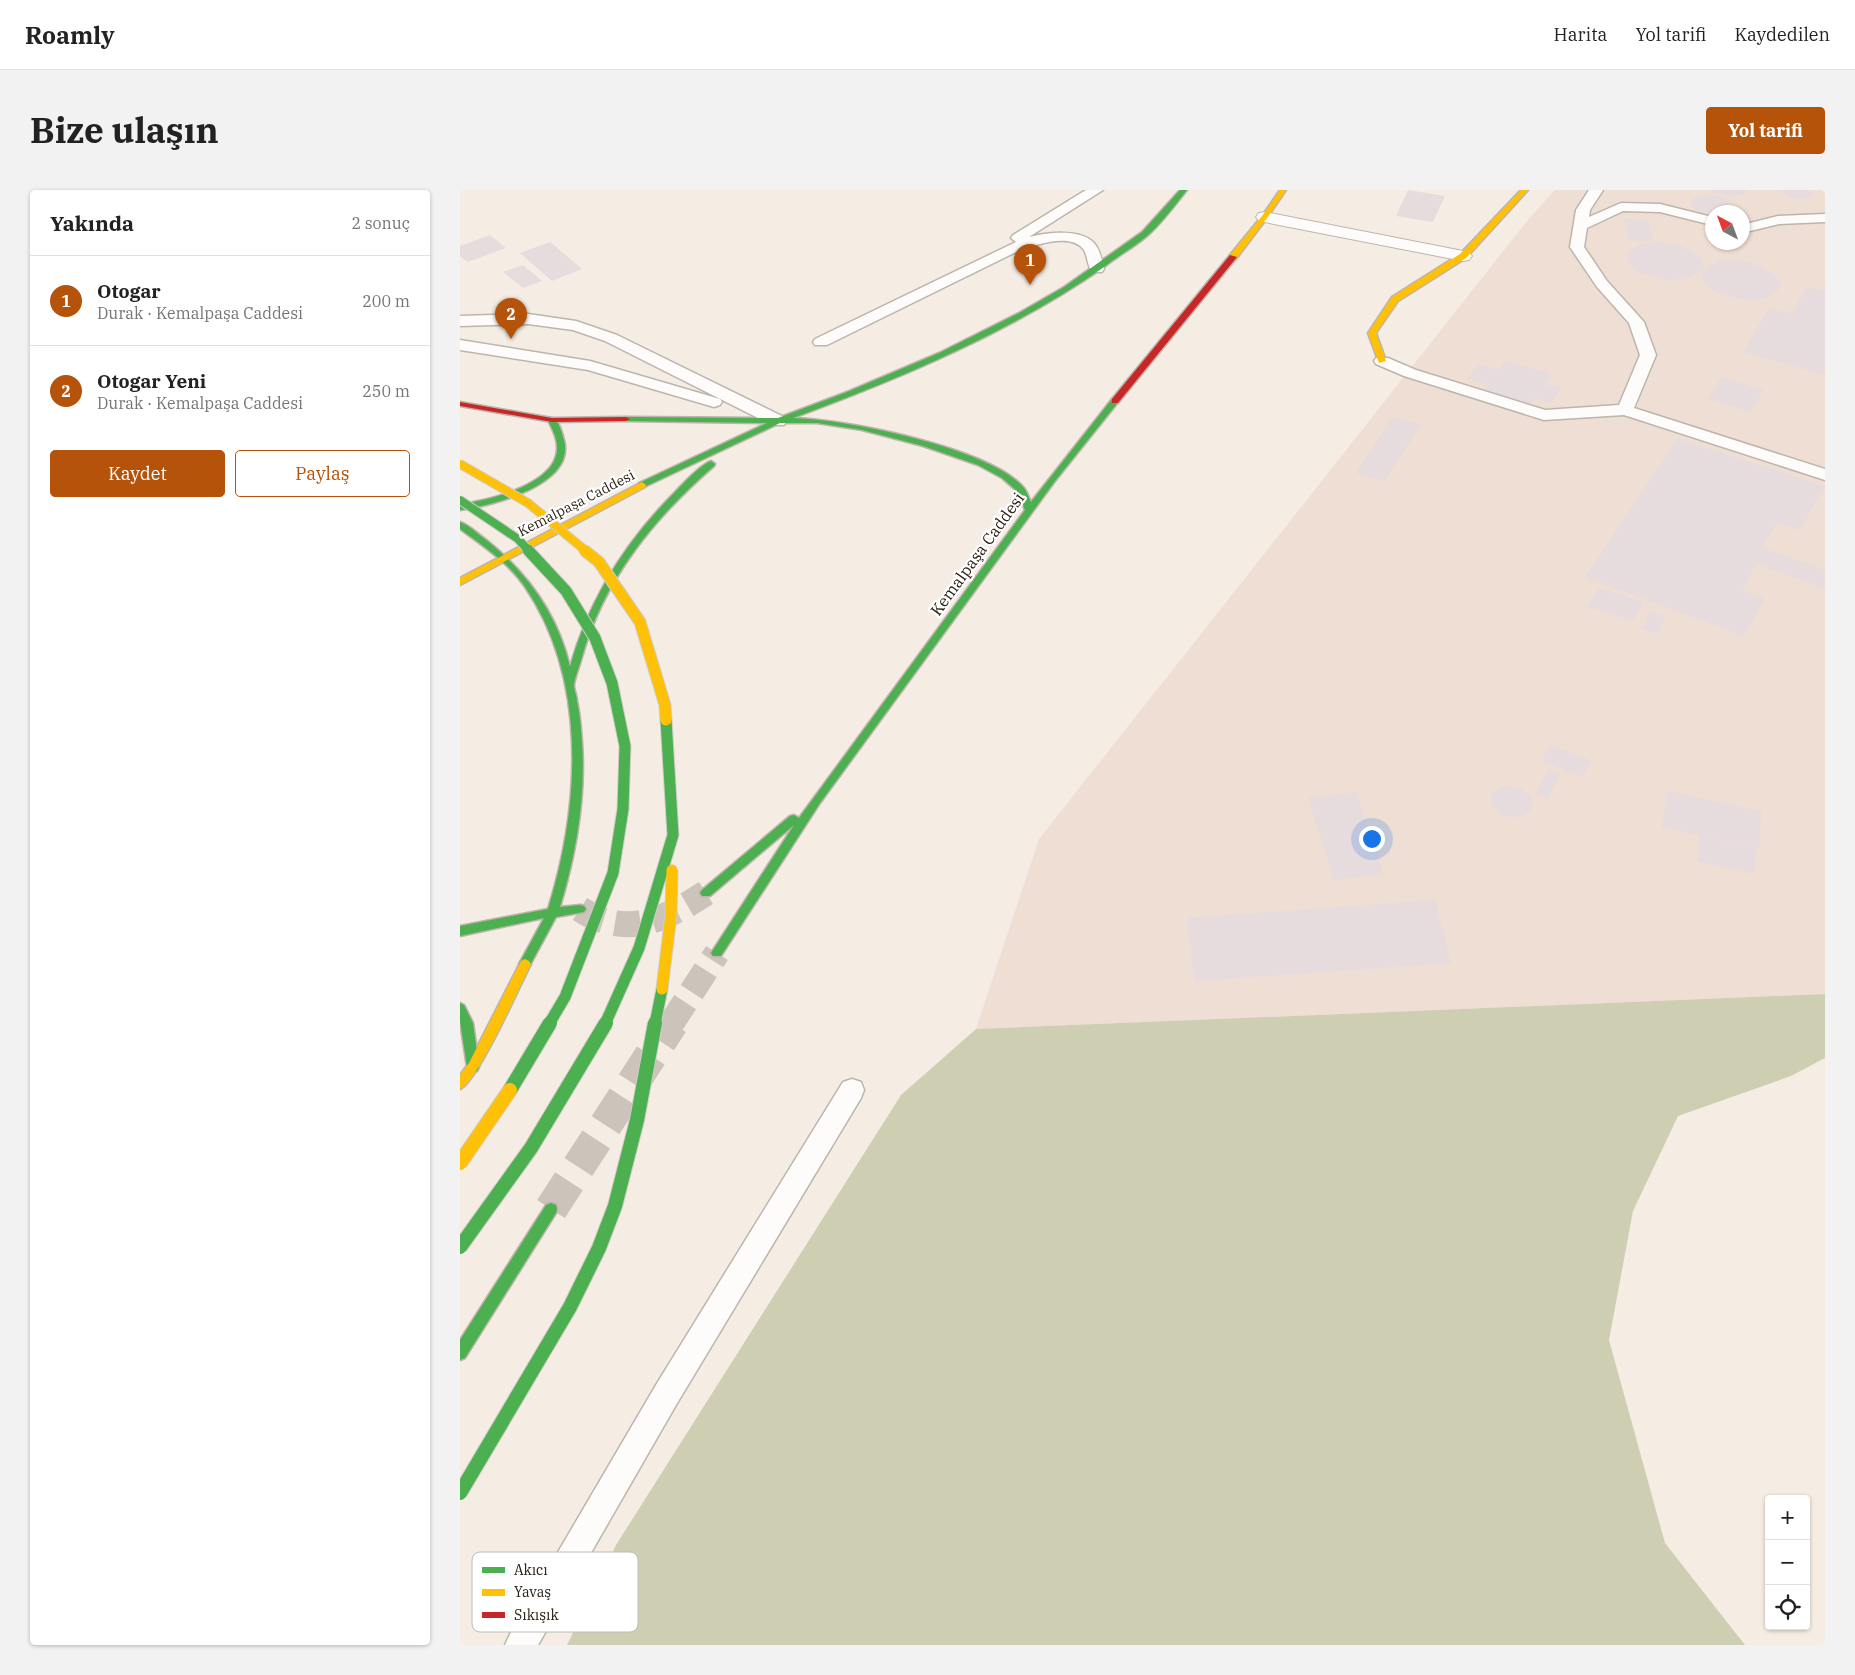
<!DOCTYPE html>
<html lang="tr">
<meta charset="utf-8">
<style>
body{margin:0;font-family:"IBM Plex Serif",serif;background:#f2f2f2;color:#222}
.controls{position:absolute;right:15px;bottom:15px;display:grid;overflow:hidden;border-radius:5px;box-shadow:0 1px 4px #0004}
.controls button{width:45px;height:45px;display:grid;place-items:center;padding:0;border:0;border-bottom:1px solid #e0e0e0;background:#fff;color:#222;font:25px sans-serif}
.compass{position:absolute;left:1245px;top:15px;width:45px;height:45px;border-radius:50%;background:#fff;box-shadow:0 1px 4px #0004;rotate:319deg}
.you{position:absolute;left:911px;top:648px;width:18px;height:18px;margin:-12px;border:4px solid #fff;border-radius:50%;background:#1a73e8;box-shadow:0 0 0 8px #1a73e833}
.badge{display:grid;place-items:center;width:32px;height:32px;border-radius:50%;background:#b45309;color:#fff;font-size:16px;font-weight:700}
.pin{position:absolute;translate:-50% -41px;filter:drop-shadow(0 1px 2px #0008)}
.pin::after{content:'';position:absolute;top:26px;width:18px;height:15px;background:inherit;clip-path:polygon(0 0,100% 0,50% 100%)}
.list{margin:0;padding:0;list-style:none}
h2{display:flex;justify-content:space-between;align-items:center;height:65px;margin:0;padding:0 20px;font-size:21px}
h2 small{font-size:16px;font-weight:400;color:#767676}
.list li{display:grid;grid-template-columns:32px 1fr auto;gap:15px;align-items:center;box-sizing:border-box;height:90px;padding:0 20px;border-top:1px solid #e0e0e0}
.list b{display:block;font-size:19px;white-space:nowrap}
.list p{margin:0;font-size:16px;white-space:nowrap;color:#767676}
.list em{font-size:16px;font-style:normal;color:#767676}
.actions{display:flex;gap:10px;padding:15px 20px}
.actions a{flex:1;padding:11px 0;border:1px solid #b45309;border-radius:5px;text-align:center;font-size:18px;color:#b45309}
.actions .main{background:#b45309;color:#fff}
.icon{flex:none;width:28px;height:28px;fill:none;stroke:currentColor;stroke-width:2;stroke-linecap:round;stroke-linejoin:round}
.map{position:relative;flex:none;width:1365px;height:1455px;overflow:hidden;border-radius:5px}
header{display:flex;align-items:center;gap:30px;box-sizing:border-box;height:70px;padding:0 25px;background:#fff;border-bottom:1px solid #e0e0e0}
header strong{font-size:24px}
nav{display:flex;gap:28px;margin-inline-start:auto;font-size:18px}
.intro{display:flex;align-items:center;justify-content:space-between;box-sizing:border-box;height:120px;padding:0 30px}
h1{margin:0;font-size:35px}
.button{padding:12px 22px;border-radius:5px;background:#b45309;color:#fff;font-size:18px;font-weight:700}
main{display:flex;gap:30px;padding:0 30px}
aside{flex:1;background:#fff;border-radius:5px;box-shadow:0 1px 4px #0004}
.map>svg:first-child{display:block}
.industrial{fill:#eeded3;fill-rule:evenodd}
.forest{fill:#cecfb2}
.building{fill:#e6dbdd}
.lines{fill:none;stroke-linecap:round;stroke-linejoin:round}
.primary-tunnel-far1{stroke:#ccc4bb;stroke-width:26;stroke-dasharray:26 12;stroke-linecap:butt}
.primary-tunnel{stroke:#ccc4bb;stroke-width:33;stroke-dasharray:33 17;stroke-linecap:butt}
.lane-casing{stroke:#bdb5ac;stroke-width:3}
.street-casing{stroke:#bdb5ac;stroke-width:2}
.fast-casing{stroke:#bdb5ac;stroke-width:3}
.slow-casing{stroke:#bdb5ac;stroke-width:3}
.jam-casing{stroke:#bdb5ac;stroke-width:3}
.lane{fill:#fefcfb;fill-rule:evenodd}
.street{fill:#fefcfb;fill-rule:evenodd}
.fast{fill:#4caf50;fill-rule:evenodd}
.slow{fill:#ffc107;fill-rule:evenodd}
.jam{fill:#c62828;fill-rule:evenodd}
.fast-bridge-far2-casing{stroke:#d0ccc7;stroke-width:10;stroke-linecap:butt}
.fast-bridge-far1-casing{stroke:#d0ccc7;stroke-width:13;stroke-linecap:butt}
.fast-bridge-casing{stroke:#d0ccc7;stroke-width:16;stroke-linecap:butt}
.slow-bridge-far2-casing{stroke:#d0ccc7;stroke-width:10;stroke-linecap:butt}
.slow-bridge-far1-casing{stroke:#d0ccc7;stroke-width:13;stroke-linecap:butt}
.slow-bridge-casing{stroke:#d0ccc7;stroke-width:16;stroke-linecap:butt}
.fast-bridge-far2{stroke:#4caf50;stroke-width:8}
.fast-bridge-far1{stroke:#4caf50;stroke-width:11}
.fast-bridge{stroke:#4caf50;stroke-width:14}
.slow-bridge-far2{stroke:#ffc107;stroke-width:8}
.slow-bridge-far1{stroke:#ffc107;stroke-width:11}
.slow-bridge{stroke:#ffc107;stroke-width:14}
.labels{text-anchor:middle;dominant-baseline:central;stroke-width:4.5;stroke-linejoin:round;paint-order:stroke}
.far-street-label{font-size:14px;fill:#2a2016;stroke:#fff}
.street-label{font-size:16px;fill:#2a2016;stroke:#fff}
.key{fill:#fff;stroke:#bfbcb9;stroke-width:1}
.key-label{font-size:14px;fill:#2a2016}
</style>
<header>
<strong>Roamly</strong>
<nav><a>Harita</a><a>Yol tarifi</a><a>Kaydedilen</a></nav>
</header>
<div class="intro"><h1>Bize ulaşın</h1><a class="button">Yol tarifi</a></div>
<main>
<aside>
<h2>Yakında<small>2 sonuç</small></h2>
<ul class="list">
<li><span class="badge">1</span><div><b>Otogar</b><p>Durak · Kemalpaşa Caddesi</p></div><em>200 m</em></li>
<li><span class="badge">2</span><div><b>Otogar Yeni</b><p>Durak · Kemalpaşa Caddesi</p></div><em>250 m</em></li>
</ul>
<div class="actions"><a class="main">Kaydet</a><a>Paylaş</a></div>
</aside>
<div class="map">
<svg width="1365" height="1455" viewBox="0 0 1365 1455">
<rect width="100%" height="100%" fill="#f5ede4"/>
<path class="industrial" d="M1095,0H1365V804L516,839L579,649L1067,31ZM1252,22H1282V52H1252Z"/>
<path class="forest" d="M1365,804V868L1331,886L1218,926L1173,1021L1149,1150L1205,1353L1285,1455H107L156,1355L441,905L516,839Z"/>
<g class="building">
<path d="M948,0L985,6L973,32L936,26Z"/>
<path d="M1250,0H1289L1284,4L1272,6L1259,4Z"/>
<path d="M1322,0H1349L1352,4L1347,9H1334L1324,4Z"/>
<path d="M1247,5L1260,6L1271,11L1275,18L1274,21L1252,22V26L1234,19L1231,16L1232,9Z"/>
<path d="M1164,29L1188,30L1194,51L1169,50Z"/>
<path d="M30,45L46,58L8,72L0,66V56Z"/>
<path d="M90,52L122,79L92,91L60,63Z"/>
<path d="M1196,52L1219,55L1237,64L1242,70L1244,76L1241,81L1226,89L1203,90L1181,83L1173,77L1168,71L1167,66L1170,60L1185,53Z"/>
<path d="M1270,70L1293,73L1312,83L1318,89L1320,95L1317,101L1303,109H1279L1256,102L1248,97L1243,91L1241,84L1244,79L1259,71Z"/>
<path d="M63,75L82,91L63,98L43,82Z"/>
<path d="M1365,95V185L1283,162L1309,118L1332,124L1347,96L1362,101Z"/>
<path d="M1045,171L1091,184L1084,194L1101,198L1091,213L1075,208L1069,217L1022,203L1028,195L1007,189L1018,174L1039,180Z"/>
<path d="M1262,187L1303,200L1290,222L1248,209Z"/>
<path d="M932,227L961,234L925,291L896,283Z"/>
<path d="M1218,249L1364,296L1340,340L1317,333L1302,358L1365,380L1364,398L1296,374L1282,400L1305,408L1284,446L1125,387Z"/>
<path d="M1139,398L1184,412L1173,431L1128,417Z"/>
<path d="M1189,421L1205,426L1198,444L1182,439Z"/>
<path d="M1090,555L1131,570L1123,587L1082,571Z"/>
<path d="M1088,580L1100,584L1088,608L1076,604Z"/>
<path d="M1045,596L1059,598L1069,605L1072,610L1071,621L1061,627H1054L1046,626L1035,620L1032,615L1031,605L1034,601Z"/>
<path d="M1207,601L1301,621L1299,659L1202,637Z"/>
<path d="M896,602L923,684L874,690L848,608Z"/>
<path d="M1239,646L1296,659L1294,684L1237,671Z"/>
<path d="M975,710L991,773L734,791L727,728Z"/>
</g>
<g class="lines">
<g class="primary-tunnel-far1">
<path d="M120,719C166,749 204,730 246,703"/>
<path d="M211,834L257,763"/>
</g>
<path class="primary-tunnel" d="M91,1019L212,833"/>
<defs>
<g id="lane">
<path d="M626,0H643L569,47C586,43 620,38 634,53C640,60 642,70 644,79L642,82H632C627,75 628,67 624,60C611,41 572,56 556,62L367,155H355L353,152L355,149L556,52L551,48L553,45Z"/>
<path d="M1129,0H1143L1130,20L1129,27L1161,13L1200,14L1252,27V35L1200,22L1163,21L1127,38L1124,57L1147,91L1184,132L1196,165L1174,218L1365,279V290L1164,225L1084,230L944,186L916,174L914,171L916,168H928L956,180L1085,220L1159,215L1180,165L1169,133L1137,97L1110,57L1116,20Z"/>
<path d="M1365,24V32L1319,34L1282,43V35L1318,26Z"/>
<path d="M68,124L116,131L157,145L324,227L326,231L324,235H312L145,151L113,140L68,134L0,136V126Z"/>
<path d="M0,150L130,171L260,209L262,212L260,215L254,217L128,180L0,160Z"/>
<path d="M392,889L401,892L404,900L401,908L216,1215L78,1455H45L50,1444L196,1195L383,892Z"/>
</g>
<path id="street" d="M805,22L1003,61L1009,62L1012,66L1009,70L1003,71L799,31L796,27L799,23Z"/>
<g id="fast">
<path d="M720,0H727C715,15 702,33 687,46C674,57 658,66 644,77C549,143 441,188 333,228C385,229 531,258 564,298C567,302 569,308 571,312L652,209L659,211L595,291L360,613L261,766H253L251,763L253,760L334,635L250,706H242L240,703L242,700L330,626L334,625L339,628L565,320L557,301L542,288L518,275L463,256L402,240L357,233H320L182,298L178,295L179,293L307,233L166,231L162,229L166,227L318,228L387,202L479,163L559,123L604,97L682,42Z"/>
<path d="M89,228H92C99,230 102,243 104,250C116,295 31,316 0,320V314C27,311 95,295 97,260C98,249 92,239 88,230Z"/>
<path d="M251,271L255,274L254,276C194,328 144,389 122,467C120,475 114,489 114,496C114,500 117,506 117,511C120,524 121,538 122,552C126,608 116,664 100,717L120,715L124,716L126,719L124,722L96,727L69,777H61L59,774L84,728L0,746V736L88,719C120,616 128,490 65,397C49,373 23,356 0,339V332C9,335 18,344 25,349C67,382 98,425 110,477C129,409 166,351 216,301C225,292 239,276 251,271Z"/>
<path d="M0,813L4,815L13,833L19,877L17,881L13,882L9,881L7,877L0,831Z"/>
<path d="M91,1013L96,1015L97,1019L96,1023L5,1168L0,1170V1150L86,1015Z"/>
</g>
<g id="slow">
<path d="M820,0H826L807,28L776,69H770V65L802,26Z"/>
<path d="M1061,0H1068L1006,68L938,111L916,143L926,171L919,173L908,143L932,107L1000,64Z"/>
<path d="M182,292L186,295L185,297L0,395V388Z"/>
<path d="M65,769L69,771L71,774C60,795 17,893 0,899V885L9,873L61,771Z"/>
</g>
<g id="jam">
<path d="M770,65L777,67L658,213H652V209Z"/>
<path d="M0,212L92,228L166,227L170,229L166,231L92,232L0,216Z"/>
</g>
</defs>
<use href="#lane" class="lane-casing"/>
<use href="#street" class="street-casing"/>
<use href="#fast" class="fast-casing"/>
<use href="#slow" class="slow-casing"/>
<use href="#jam" class="jam-casing"/>
<use href="#lane" class="lane"/>
<use href="#street" class="street"/>
<use href="#fast" class="fast"/>
<use href="#slow" class="slow"/>
<use href="#jam" class="jam"/>
<defs>
<path id="fast-bridge-far2" d="M0,310L58,349L69,361"/>
<g id="fast-bridge-far1">
<path d="M68,360L106,401L135,448L152,493L165,556L163,619L153,683L105,807L89,834"/>
<path d="M145,834L179,758L213,645L206,530"/>
<path d="M195,834L202,799"/>
</g>
<g id="fast-bridge">
<path d="M50,900L90,833"/>
<path d="M0,1057L71,958L146,833"/>
<path d="M0,1303L110,1117L139,1058L155,1016L177,930L195,833"/>
</g>
<path id="slow-bridge-far2" d="M0,274L68,313L126,361"/>
<g id="slow-bridge-far1">
<path d="M124,360L139,372L180,432L205,515L206,530"/>
<path d="M202,799L211,725L212,680"/>
</g>
<path id="slow-bridge" d="M0,973L50,900"/>
</defs>
<use href="#fast-bridge-far2" class="fast-bridge-far2-casing"/>
<use href="#fast-bridge-far1" class="fast-bridge-far1-casing"/>
<use href="#fast-bridge" class="fast-bridge-casing"/>
<use href="#slow-bridge-far2" class="slow-bridge-far2-casing"/>
<use href="#slow-bridge-far1" class="slow-bridge-far1-casing"/>
<use href="#slow-bridge" class="slow-bridge-casing"/>
<use href="#fast-bridge-far2" class="fast-bridge-far2"/>
<use href="#fast-bridge-far1" class="fast-bridge-far1"/>
<use href="#fast-bridge" class="fast-bridge"/>
<use href="#slow-bridge-far2" class="slow-bridge-far2"/>
<use href="#slow-bridge-far1" class="slow-bridge-far1"/>
<use href="#slow-bridge" class="slow-bridge"/>
</g>
<g class="labels">
<g class="far-street-label">
<text transform="translate(116 313) rotate(-27)">Kemalpaşa Caddesi</text>
</g>
<g class="street-label">
<text transform="translate(517 364) rotate(-54)">Kemalpaşa Caddesi</text>
</g>
</g>
<rect x="12" y="1362" width="166" height="80" rx="8" class="key"/>
<rect x="22" y="1377" width="23" height="6" fill="#4caf50"/>
<rect x="22" y="1399" width="23" height="7" fill="#ffc107"/>
<rect x="22" y="1422" width="23" height="6" fill="#c62828"/>
<g class="key-label">
<text x="54" y="1385">Akıcı</text>
<text x="54" y="1407">Yavaş</text>
<text x="54" y="1430">Sıkışık</text>
</g>
</svg>
<div class="controls">
<button>+</button>
<button>−</button>
<button><svg class="icon" aria-label="locate" viewBox="0 0 24 24"><circle cx="12" cy="12" r="6"/><path d="M12 2v4M12 18v4M2 12h4M18 12h4"/></svg></button>
</div>
<svg class="compass" viewBox="-18 -18 36 36"><path d="M0-13l5 13h-10z" fill="#e53935"/><path d="M0 13l5-13h-10z" fill="#767676"/></svg>
<div class="you"></div>
<div class="pin badge" style="left:570px;top:95px">1</div>
<div class="pin badge" style="left:51px;top:149px">2</div>
</div>
</main>
